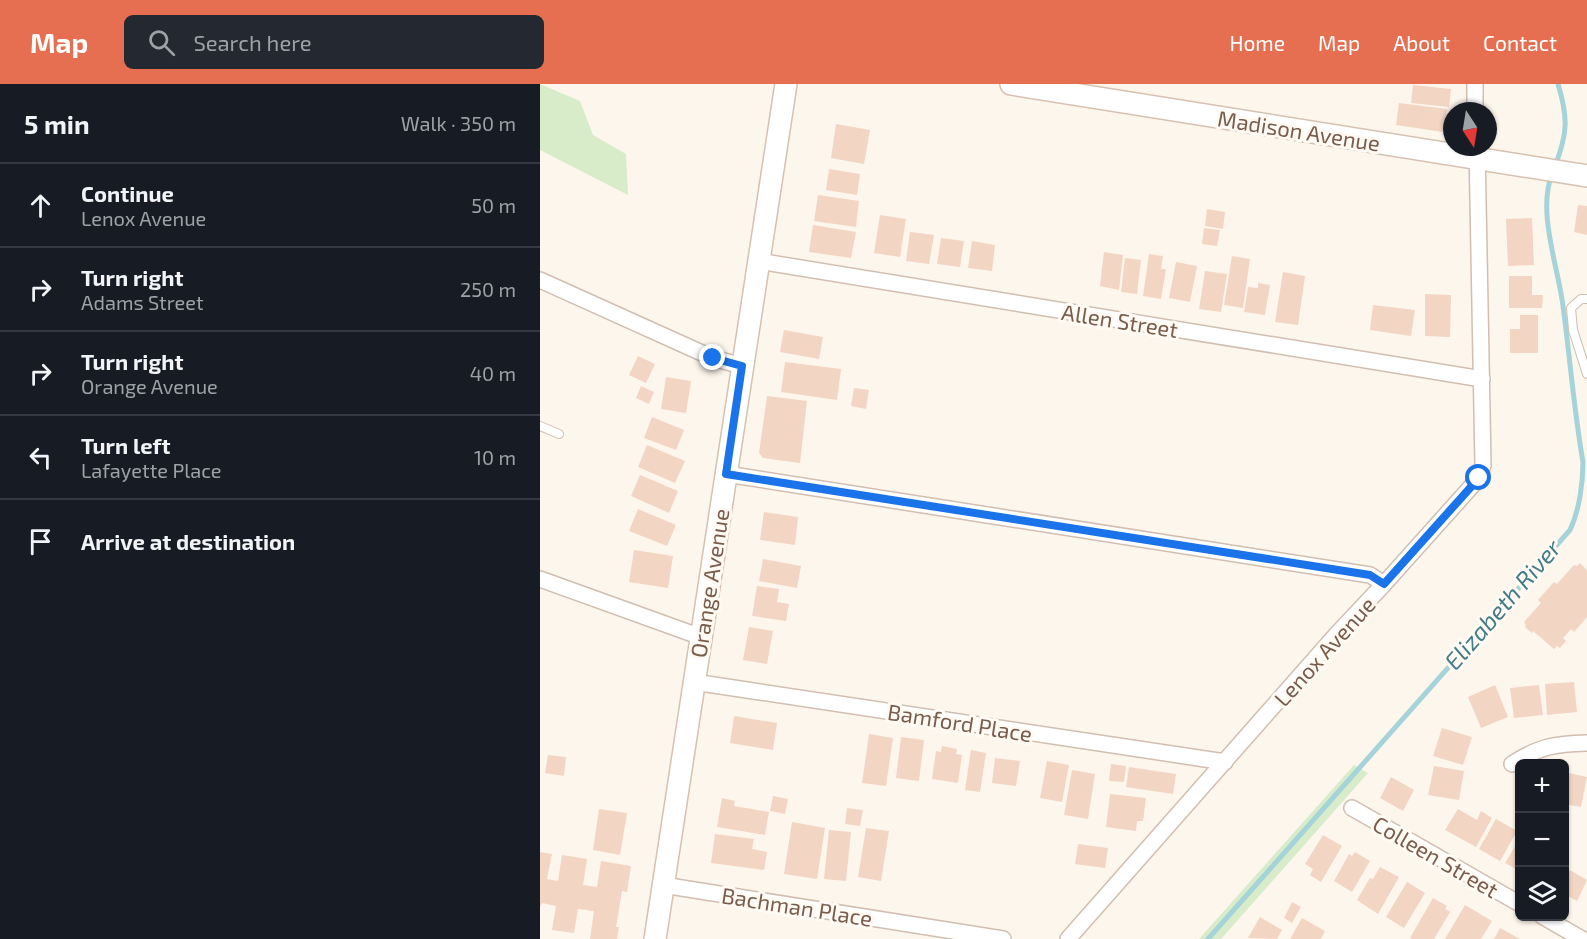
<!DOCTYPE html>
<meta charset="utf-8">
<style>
body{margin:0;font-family:"Exo 2",sans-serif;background:#242831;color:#f1f3f6}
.controls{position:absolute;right:18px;bottom:18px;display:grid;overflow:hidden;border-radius:9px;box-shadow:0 2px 4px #0004}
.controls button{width:54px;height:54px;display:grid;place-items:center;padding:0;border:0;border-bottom:2px solid #363941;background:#171b24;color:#f1f3f6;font:30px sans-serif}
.compass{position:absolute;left:903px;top:18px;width:54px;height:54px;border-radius:50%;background:#171b24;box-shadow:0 2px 4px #0004;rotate:168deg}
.stop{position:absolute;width:18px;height:18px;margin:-14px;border:4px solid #1a73e8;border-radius:50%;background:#fff}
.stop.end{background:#1a73e8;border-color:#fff;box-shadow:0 2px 6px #0008}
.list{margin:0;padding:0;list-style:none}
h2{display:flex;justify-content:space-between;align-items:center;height:78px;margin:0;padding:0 24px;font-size:26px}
h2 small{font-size:20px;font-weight:400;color:#9ea1a6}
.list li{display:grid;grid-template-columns:39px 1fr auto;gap:18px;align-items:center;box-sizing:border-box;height:84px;padding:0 24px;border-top:2px solid #363941}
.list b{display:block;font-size:22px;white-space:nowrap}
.list p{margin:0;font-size:20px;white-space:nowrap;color:#9ea1a6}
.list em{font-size:20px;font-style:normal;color:#9ea1a6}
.icon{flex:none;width:33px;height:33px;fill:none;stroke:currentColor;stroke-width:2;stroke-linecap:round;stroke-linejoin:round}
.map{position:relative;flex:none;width:1047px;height:855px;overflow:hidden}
header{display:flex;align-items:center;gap:36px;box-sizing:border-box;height:84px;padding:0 30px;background:#e76f51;color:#fff}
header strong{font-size:28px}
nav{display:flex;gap:33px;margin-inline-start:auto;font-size:21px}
.search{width:420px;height:54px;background:#242831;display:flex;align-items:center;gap:15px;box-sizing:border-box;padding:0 21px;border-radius:9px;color:#9ea1a6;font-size:22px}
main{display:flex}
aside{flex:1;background:#171b24}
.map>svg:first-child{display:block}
.green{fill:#d8ecc9}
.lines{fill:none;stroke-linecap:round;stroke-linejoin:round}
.stream{stroke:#a5d3da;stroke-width:5}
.building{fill:#f3d5c3}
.lane-casing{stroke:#d1beb0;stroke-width:10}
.street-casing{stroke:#d1beb0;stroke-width:18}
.secondary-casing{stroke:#d6c0b0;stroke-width:24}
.lane{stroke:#fff;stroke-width:8}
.street{stroke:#fff;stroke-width:15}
.secondary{stroke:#fff;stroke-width:21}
.route{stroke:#1a73e8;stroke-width:8}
.labels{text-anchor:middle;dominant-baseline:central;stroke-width:6;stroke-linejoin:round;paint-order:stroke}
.street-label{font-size:22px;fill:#7a5c4d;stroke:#fffaf3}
.water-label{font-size:24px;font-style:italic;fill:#437c86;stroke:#fffaf3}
</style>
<header>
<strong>Map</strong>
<div class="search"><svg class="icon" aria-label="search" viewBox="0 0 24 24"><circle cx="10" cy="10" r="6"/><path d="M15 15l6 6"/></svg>Search here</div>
<nav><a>Home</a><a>Map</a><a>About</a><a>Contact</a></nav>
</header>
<main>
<aside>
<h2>5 min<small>Walk · 350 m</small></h2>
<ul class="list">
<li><svg class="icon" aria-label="ahead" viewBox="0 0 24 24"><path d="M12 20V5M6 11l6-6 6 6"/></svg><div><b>Continue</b><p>Lenox Avenue</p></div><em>50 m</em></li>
<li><svg class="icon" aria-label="right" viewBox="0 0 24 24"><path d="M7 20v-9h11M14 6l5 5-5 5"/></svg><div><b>Turn right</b><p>Adams Street</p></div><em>250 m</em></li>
<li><svg class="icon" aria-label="right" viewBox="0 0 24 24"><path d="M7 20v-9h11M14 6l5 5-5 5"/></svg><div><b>Turn right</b><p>Orange Avenue</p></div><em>40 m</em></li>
<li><svg class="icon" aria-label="left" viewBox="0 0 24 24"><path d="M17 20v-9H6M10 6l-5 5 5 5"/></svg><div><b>Turn left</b><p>Lafayette Place</p></div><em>10 m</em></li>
<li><svg class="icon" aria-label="arrive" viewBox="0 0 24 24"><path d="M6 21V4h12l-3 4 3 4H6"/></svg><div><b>Arrive at destination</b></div></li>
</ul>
</aside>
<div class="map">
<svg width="1047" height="855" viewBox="0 0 1047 855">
<rect width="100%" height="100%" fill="#fdf6ec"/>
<g class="green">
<path d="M0,0L40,17L53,51L86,70L88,111L0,66Z"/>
<path d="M814,681L828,689L681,855H659Z"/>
</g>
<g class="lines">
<g class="stream">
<path d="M1015,82C1028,49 1028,33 1018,0"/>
<path d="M668,855L1030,446C1039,427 1043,400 1043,378C1034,327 1030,274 1023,222C1018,182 997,128 1012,90"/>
</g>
</g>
<g class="building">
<path d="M873,1L911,5L909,23L871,19Z"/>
<path d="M859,19L907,25L903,48L856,41Z"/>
<path d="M296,40L330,46L324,80L291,74Z"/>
<path d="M289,85L320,90L317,111L286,106Z"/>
<path d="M278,111L319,117L316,143L274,137Z"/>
<path d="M1038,121L1047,122V151L1034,148Z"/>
<path d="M667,125L685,128L683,145L665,142Z"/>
<path d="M340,131L366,135L360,173L334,169Z"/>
<path d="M992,134L994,181L968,182L966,135Z"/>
<path d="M273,141L316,148L311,174L269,168Z"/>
<path d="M664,144L680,146L677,162L662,160Z"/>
<path d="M370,148L394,151L389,180L366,177Z"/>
<path d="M401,154L424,157L420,183L397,180Z"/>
<path d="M432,157L455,161L452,187L428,184Z"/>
<path d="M564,168L583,171L579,206L560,202Z"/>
<path d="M609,170L623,172L621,185H626L621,215L603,212Z"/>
<path d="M692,172L710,175L703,224L684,221Z"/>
<path d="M585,174L601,176L597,210L581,208Z"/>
<path d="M636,178L657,182L650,218L629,214Z"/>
<path d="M665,187L687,190L681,228L659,225Z"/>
<path d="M743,188L765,192L758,241L735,238Z"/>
<path d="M969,192H992V211H1003L1002,224H969Z"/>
<path d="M718,199L730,201L725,231L704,228L708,203L718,204Z"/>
<path d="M885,210L911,211L910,253L885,252Z"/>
<path d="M833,221L875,226L871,252L830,246Z"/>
<path d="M980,231H998V269H970V245H980Z"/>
<path d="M244,246L283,253L279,275L240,268Z"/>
<path d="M98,272L115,280L106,299L89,291Z"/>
<path d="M245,278L301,285L297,316L241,308Z"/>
<path d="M126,293L151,297L146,329L121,325Z"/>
<path d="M101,302L114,308L109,320L96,314Z"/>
<path d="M314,304L329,306L326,325L311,322Z"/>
<path d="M227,312L267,317L260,379L223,374L219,369Z"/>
<path d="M112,333L144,346L136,366L104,354Z"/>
<path d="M107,361L145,377L135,399L98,383Z"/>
<path d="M100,391L138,407L129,429L91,412Z"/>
<path d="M98,425L136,441L127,462L89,447Z"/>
<path d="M224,428L258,433L255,461L220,456Z"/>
<path d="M94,466L133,472L128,504L89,498Z"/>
<path d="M223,475L261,482L257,504L219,497Z"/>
<path d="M1040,479L1047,486V533L1034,548L1031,545L1023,554L1026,557L1020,564L1017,562L1014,565L993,547L992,549L985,543L986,541L984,538L1001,519L998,516L1014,498L1017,500L1034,481L1037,482Z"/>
<path d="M217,502L239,505L237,518L249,520L246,537L212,532Z"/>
<path d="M209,543L233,547L227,580L203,576Z"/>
<path d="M1034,598L1037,628L1007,631L1005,600Z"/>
<path d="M955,601L968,633L941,644L928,613Z"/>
<path d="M999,601L1003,631L974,634L970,604Z"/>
<path d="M194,632L237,639L233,666L190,659Z"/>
<path d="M902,644L932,653L923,681L893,672Z"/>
<path d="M329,650L353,654L346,702L322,699Z"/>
<path d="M361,653L384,656L379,697L356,694Z"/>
<path d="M402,662L417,665L416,670L422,671L418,699L392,695L396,667L401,668Z"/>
<path d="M431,666L446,669L440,708L425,706Z"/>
<path d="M8,671L26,673L24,692L5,689Z"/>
<path d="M455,674L480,677L476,702L452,699Z"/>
<path d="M507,677L529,681L522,718L500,714Z"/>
<path d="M571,680L586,682L584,698L569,697Z"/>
<path d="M894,682L924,687L919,716L888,711Z"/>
<path d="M589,683L636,690L633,710L586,703Z"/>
<path d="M532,686L555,690L548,735L524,731Z"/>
<path d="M1024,688L1047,693L1041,723L1024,720Z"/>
<path d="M851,693L874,706L863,727L840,714Z"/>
<path d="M570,710L606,714L603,737H597L596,747L566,743Z"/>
<path d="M233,712L248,715L245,730L230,727Z"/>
<path d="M182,714L195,717L194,722L229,728L225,751L177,743Z"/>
<path d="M307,724L323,726L320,742L305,740Z"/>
<path d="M59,725L87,729L80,771L53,766Z"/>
<path d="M918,725L937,736L941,727L952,734L936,763L905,746Z"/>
<path d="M956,735L977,747L960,777L939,765Z"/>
<path d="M252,738L285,744L277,795L244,790Z"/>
<path d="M326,744L349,747L341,797L318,793Z"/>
<path d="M289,746L311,748L306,797L284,795Z"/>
<path d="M175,750L214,755L212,765L227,768L224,786L171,779Z"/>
<path d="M783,751L802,762L781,798L770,791L773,785L765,780Z"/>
<path d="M980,754V787L965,779Z"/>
<path d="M538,760L568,764L565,784L535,780Z"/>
<path d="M0,768L12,770L7,795L18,797L22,771L47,775L43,801L57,803L61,777L91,782L87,808L82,807L76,843H79L77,855H50L54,827L38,825L34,849L12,846L16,822L2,819L0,823Z"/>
<path d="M815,768L830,777L812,808L794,797L809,770L812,772Z"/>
<path d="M840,783L859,793L838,830L817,816L830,794L833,795Z"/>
<path d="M1030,786L1047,796L1037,817L1024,810V797Z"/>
<path d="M867,798L885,809L864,844L846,833Z"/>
<path d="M893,814L907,822L905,825L910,828L894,855H872L870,854Z"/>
<path d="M752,818L761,823L752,839L744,834Z"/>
<path d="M925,821L952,837L941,855H905Z"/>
<path d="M720,833L742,846L737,855L708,854Z"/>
<path d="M762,834L785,847L781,855H750Z"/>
<path d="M960,844L980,855H954Z"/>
</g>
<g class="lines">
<defs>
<g id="lane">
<path d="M1047,215H1041L1031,224L1033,246L1047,290"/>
<path d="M0,342L19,350"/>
</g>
<g id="street">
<path d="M935,0V27"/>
<path d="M218,177L942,295"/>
<path d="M0,196L173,274L202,282"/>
<path d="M186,390L830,491L844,500"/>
<path d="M0,495L161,553"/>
<path d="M154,598L685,678"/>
<path d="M972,680C1000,662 1015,660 1047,659"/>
<path d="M812,724L980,820"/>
<path d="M123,801L463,855"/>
<path d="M1002,832L1042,855"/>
<path d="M528,855L796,551L844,500L939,394L943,381L937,63"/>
</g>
<g id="secondary">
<path d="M471,0L1047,92"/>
<path d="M115,855L246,0"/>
</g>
</defs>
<use href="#lane" class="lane-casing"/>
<use href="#street" class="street-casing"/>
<use href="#secondary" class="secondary-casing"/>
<use href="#lane" class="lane"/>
<use href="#street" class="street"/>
<use href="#secondary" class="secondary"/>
</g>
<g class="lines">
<path class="route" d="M173,274L202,282L186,390L830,491L844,500L939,394"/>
</g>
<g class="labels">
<g class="street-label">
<text transform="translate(759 46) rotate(9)">Madison Avenue</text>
<text transform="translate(580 236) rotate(9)">Allen Street</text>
<text transform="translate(169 499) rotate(-81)">Orange Avenue</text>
<text transform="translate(784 567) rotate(-48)">Lenox Avenue</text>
<text transform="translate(420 638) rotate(9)">Bamford Place</text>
<text transform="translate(896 772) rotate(30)">Colleen Street</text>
<text transform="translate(257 822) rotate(9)">Bachman Place</text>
</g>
<g class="water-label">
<text transform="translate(962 520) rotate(-49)">Elizabeth River</text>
</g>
</g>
</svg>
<div class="controls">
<button>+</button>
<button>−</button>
<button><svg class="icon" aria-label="layers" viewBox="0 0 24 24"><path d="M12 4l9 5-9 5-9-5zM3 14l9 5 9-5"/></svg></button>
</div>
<svg class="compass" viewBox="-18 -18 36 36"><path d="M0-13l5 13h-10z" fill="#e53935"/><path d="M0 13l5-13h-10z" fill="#9ea1a6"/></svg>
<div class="stop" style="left:939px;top:394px"></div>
<div class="stop end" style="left:173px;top:274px"></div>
</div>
</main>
